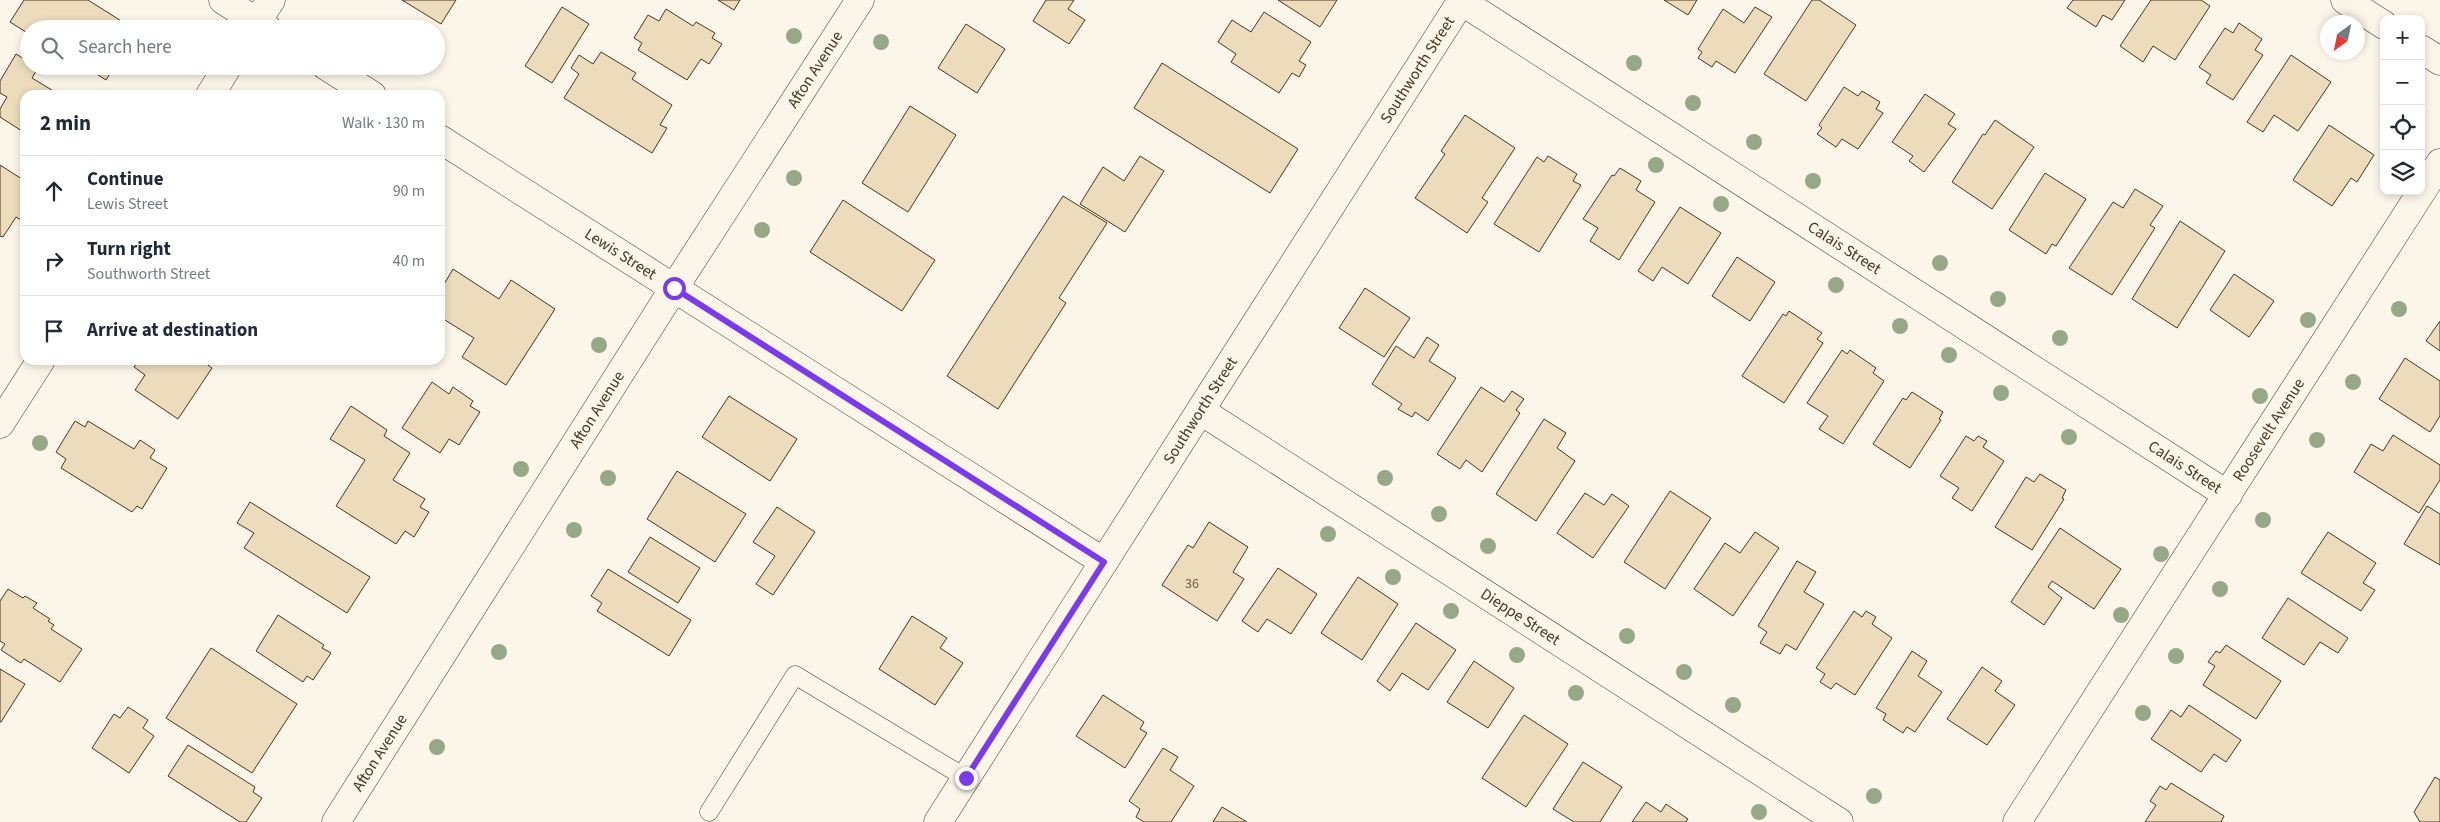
<!DOCTYPE html>
<meta charset="utf-8">
<style>
body{margin:0;font-family:"Source Sans 3",sans-serif;background:#f2f2f3;color:#1f2937}
.controls{position:absolute;right:15px;top:15px;display:grid;overflow:hidden;border-radius:10px;box-shadow:0 2px 8px #0003}
.controls button{width:45px;height:45px;display:grid;place-items:center;padding:0;border:0;border-bottom:1px solid #e0e1e3;background:#fff;color:#1f2937;font:25px sans-serif}
.compass{position:absolute;left:2320px;top:15px;width:45px;height:45px;border-radius:50%;background:#fff;box-shadow:0 2px 8px #0003;rotate:213deg}
.stop{position:absolute;width:15px;height:15px;margin:-11px;border:4px solid #7c3aed;border-radius:50%;background:#fff}
.stop.end{background:#7c3aed;border-color:#fff;box-shadow:0 1px 5px #0008}
.list{margin:0;padding:0;list-style:none}
h2{display:flex;justify-content:space-between;align-items:center;height:65px;margin:0;padding:0 20px;font-size:21px}
h2 small{font-size:16px;font-weight:400;color:#747a83}
.list li{display:grid;grid-template-columns:32px 1fr auto;gap:15px;align-items:center;box-sizing:border-box;height:70px;padding:0 20px;border-top:1px solid #e0e1e3}
.list b{display:block;font-size:19px;white-space:nowrap}
.list p{margin:0;font-size:16px;white-space:nowrap;color:#747a83}
.list em{font-size:16px;font-style:normal;color:#747a83}
.icon{flex:none;width:28px;height:28px;fill:none;stroke:currentColor;stroke-width:2;stroke-linecap:round;stroke-linejoin:round}
.map{position:relative;flex:none;width:2440px;height:822px;overflow:hidden}
.search{position:absolute;background:#fff;box-shadow:0 2px 8px #0003;left:20px;top:20px;width:425px;height:55px;display:flex;align-items:center;gap:12px;box-sizing:border-box;padding:0 18px;border-radius:28px;color:#747a83;font-size:19px}
.panel{position:absolute;background:#fff;box-shadow:0 2px 8px #0003;left:20px;top:90px;width:425px;height:275px;border-radius:15px}
.map>svg:first-child{display:block}
.building{fill:#ecdcbc;stroke:#4a3520}
.lines{fill:none;stroke-linecap:round;stroke-linejoin:round}
.service-casing{stroke:#4a3520;stroke-width:19}
.minor-casing{stroke:#4a3520;stroke-width:29}
.secondary-casing{stroke:#4a3520;stroke-width:29}
.service{stroke:#fbf6e9;stroke-width:18}
.minor{stroke:#fbf6e9;stroke-width:28}
.secondary{stroke:#fbf6e9;stroke-width:28}
.tree{fill:#96a887}
.route{stroke:#7c3aed;stroke-width:6}
.labels{text-anchor:middle;dominant-baseline:central;stroke-width:4;stroke-linejoin:round;paint-order:stroke}
.number-label{font-size:14px;fill:#725f47}
.street-label{font-size:16px;fill:#4a3520;stroke:#fbf6e9}
</style>
<div class="map">
<svg width="2440" height="822" viewBox="0 0 2440 822">
<rect width="100%" height="100%" fill="#fbf6e9"/>
<g class="building">
<path d="M24,0H88L134,29H29V34L10,22Z"/>
<path d="M402,0H456L441,24Z"/>
<path d="M718,0H740L734,10Z"/>
<path d="M1046,0H1074L1068,9L1085,20L1069,44L1033,21Z"/>
<path d="M1278,0H1337L1320,27Z"/>
<path d="M1664,0H1697L1688,15Z"/>
<path d="M1812,0H1819L1856,25L1806,101L1764,74Z"/>
<path d="M2073,0H2125L2112,20L2103,15L2096,27L2067,8Z"/>
<path d="M2151,0H2201L2210,6L2175,60L2153,46L2143,62L2120,46Z"/>
<path d="M562,7L589,24L552,83L525,66Z"/>
<path d="M1755,7L1772,17L1735,73L1716,61L1712,67L1698,58L1702,52L1698,49L1723,9L1744,23Z"/>
<path d="M666,9L693,26L696,22L715,33L712,38L722,44L709,64L701,59L687,80L638,50L642,43L634,38L648,15L659,21Z"/>
<path d="M1264,12L1311,42L1299,61L1306,65L1299,77L1292,73L1279,93L1231,62L1236,54L1218,42L1232,20L1251,32Z"/>
<path d="M2239,23L2262,39L2255,50L2263,55L2233,100L2206,83L2211,75L2199,67L2225,28L2233,33Z"/>
<path d="M966,24L1005,49L977,93L938,68Z"/>
<path d="M601,52L636,73L632,79L672,105L660,125L667,128L652,153L564,98L579,74L571,68L579,55L593,64Z"/>
<path d="M16,54L29,62V66L38,68L32,78L60,95H25V133L0,117V109L7,97L0,93V81Z"/>
<path d="M2291,55L2331,82L2298,131L2274,115L2263,132L2247,122Z"/>
<path d="M1162,63L1298,149L1270,193L1134,108Z"/>
<path d="M84,66H115L106,80Z"/>
<path d="M1844,87L1858,96L1862,91L1880,102L1876,109L1883,113L1858,149L1842,139L1836,147L1817,134L1822,128L1819,125Z"/>
<path d="M1925,94L1955,114L1948,124L1956,129L1924,172L1909,161L1913,156L1892,142Z"/>
<path d="M910,106L956,135L908,212L862,183Z"/>
<path d="M1465,115L1515,148L1482,198L1488,202L1467,233L1415,198L1445,154L1441,151Z"/>
<path d="M1995,120L2034,147L1992,209L1952,182L1983,134L1985,135Z"/>
<path d="M2329,125L2374,155L2357,182L2351,178L2332,206L2293,180Z"/>
<path d="M1140,156L1164,171L1125,232L1080,204L1103,167L1124,181Z"/>
<path d="M1548,156L1577,174L1573,181L1581,185L1539,252L1494,224L1537,157L1544,162Z"/>
<path d="M0,165L25,181V214L21,220L16,217L3,237L0,236Z"/>
<path d="M1620,168L1641,181L1636,190L1655,202L1619,260L1590,241L1598,228L1583,219L1612,175L1614,176Z"/>
<path d="M2045,173L2086,199L2056,246L2052,244L2046,254L2009,230Z"/>
<path d="M2135,189L2163,206L2150,225L2155,228L2112,295L2069,268L2113,202L2123,208Z"/>
<path d="M1063,196L1107,223L1059,298L1066,303L998,409L947,376Z"/>
<path d="M843,200L935,260L902,311L810,252Z"/>
<path d="M1680,207L1721,233L1688,284L1662,267L1653,281L1638,271Z"/>
<path d="M2180,221L2225,251L2177,328L2132,299Z"/>
<path d="M1737,257L1775,282L1750,321L1712,296Z"/>
<path d="M453,269L499,299L511,280L555,309L506,385L462,357L474,338L440,317V291Z"/>
<path d="M2234,274L2274,301L2249,337L2210,310Z"/>
<path d="M1365,288L1410,318L1384,357L1339,328Z"/>
<path d="M1789,311L1822,333L1817,339L1823,343L1784,403L1742,376L1783,314L1786,316Z"/>
<path d="M2440,321V351L2426,341Z"/>
<path d="M1427,337L1439,345L1429,361L1456,378L1428,421L1415,412L1412,417L1398,409L1402,404L1372,384L1396,346L1414,358Z"/>
<path d="M1842,350L1847,354L1850,350L1876,368L1873,373L1884,381L1843,444L1819,429L1828,416L1807,403Z"/>
<path d="M2405,358L2440,381V416L2430,432L2379,399Z"/>
<path d="M139,360H201L212,368L178,419L135,390L145,375L134,367Z"/>
<path d="M432,382L449,394L453,387L473,401L470,406L480,412L459,445L449,439L440,453L402,428Z"/>
<path d="M1481,387L1504,402L1512,391L1524,399L1516,410L1520,413L1482,472L1466,460L1460,469L1437,454Z"/>
<path d="M1912,392L1943,412L1939,419L1941,420L1910,468L1873,444L1903,398L1906,400Z"/>
<path d="M729,396L797,439L770,481L702,437Z"/>
<path d="M351,406L387,430L384,436L410,453L393,480L425,499L420,507L429,512L414,537L405,531L396,544L336,506L365,460L330,439Z"/>
<path d="M1544,419L1566,433L1557,448L1575,461L1536,521L1496,494Z"/>
<path d="M75,421L85,427L88,421L134,449L140,440L155,450L150,458L167,468L142,509L137,506L132,512L61,468L66,459L56,452Z"/>
<path d="M2393,435L2440,465V480L2419,513L2354,472L2371,444L2383,451Z"/>
<path d="M1966,436L1974,441L1978,436L1987,441L1983,447L2004,461L1972,511L1952,498L1959,488L1940,476Z"/>
<path d="M677,471L746,514L715,562L647,519Z"/>
<path d="M2040,474L2066,490L2062,498L2064,499L2032,550L1995,527L2026,477L2034,482Z"/>
<path d="M1670,491L1711,518L1665,589L1624,562Z"/>
<path d="M1585,493L1604,505L1612,494L1629,506L1593,558L1557,533Z"/>
<path d="M250,502L370,577L347,613L244,548L254,533L237,523Z"/>
<path d="M2427,506L2440,514V565L2404,544Z"/>
<path d="M777,507L815,532L773,595L756,584L775,556L753,542Z"/>
<path d="M1209,522L1248,547L1233,572L1244,579L1217,621L1162,585L1188,545L1193,548Z"/>
<path d="M2060,528L2121,569L2094,609L2052,581L2048,587L2062,598L2044,625L2011,602Z"/>
<path d="M1755,532L1779,548L1733,616L1694,589L1725,543L1740,553Z"/>
<path d="M2328,532L2376,563L2363,583L2375,590L2361,611L2301,573Z"/>
<path d="M650,537L700,568L678,603L628,572Z"/>
<path d="M1797,561L1816,572L1804,592L1824,604L1796,650L1786,644L1780,654L1760,643L1767,632L1758,626Z"/>
<path d="M1278,568L1317,594L1291,634L1267,619L1258,632L1242,621Z"/>
<path d="M608,569L691,620L669,656L597,611L602,603L591,596Z"/>
<path d="M1358,577L1398,604L1362,660L1321,633Z"/>
<path d="M8,589L23,598L25,596L37,603L33,608L50,619L48,621L54,625L51,629L82,649L60,682L24,659L21,663L1,650L5,644L0,641V601Z"/>
<path d="M2288,598L2348,638L2338,653L2320,642L2304,665L2262,638Z"/>
<path d="M1854,611L1862,617L1866,611L1876,617L1872,624L1892,638L1855,695L1836,683L1831,689L1820,682L1825,674L1816,668Z"/>
<path d="M278,615L324,645L322,648L331,653L313,680L307,676L303,682L256,651Z"/>
<path d="M912,616L947,638L940,648L963,663L935,705L879,669Z"/>
<path d="M1416,623L1456,650L1428,690L1402,673L1390,691L1377,681Z"/>
<path d="M2226,645L2281,681L2256,719L2203,685L2215,666L2208,662L2216,651L2220,653Z"/>
<path d="M211,648L297,704L252,773L166,718Z"/>
<path d="M1912,651L1927,661L1918,676L1942,692L1915,732L1907,727L1903,733L1883,720L1886,714L1876,708Z"/>
<path d="M1474,661L1514,688L1488,728L1447,702Z"/>
<path d="M1982,667L2002,681L1995,691L2015,705L1987,745L1947,719Z"/>
<path d="M0,669L25,684L1,722H0Z"/>
<path d="M1103,695L1144,722L1140,729L1147,733L1125,768L1076,736Z"/>
<path d="M2189,705L2241,740L2226,762L2214,754L2201,772L2151,739L2171,710L2181,717Z"/>
<path d="M128,707L148,720L143,728L154,736L129,773L92,748L114,714L120,718Z"/>
<path d="M1524,715L1568,744L1526,807L1482,778Z"/>
<path d="M188,745L255,787L253,792L262,798L246,822H240L168,776Z"/>
<path d="M1163,748L1178,757L1170,770L1194,786L1171,822H1144L1136,817L1140,809L1129,801Z"/>
<path d="M1583,762L1622,787L1600,822H1574L1553,809Z"/>
<path d="M2435,777L2440,780V822H2420L2414,812Z"/>
<path d="M2171,783L2224,816L2221,822H2145L2156,805L2150,801L2160,786L2166,790Z"/>
<path d="M1646,802L1661,812L1666,804L1688,819L1686,822H1632Z"/>
<path d="M1222,807L1247,822H1213Z"/>
</g>
<g class="lines">
<defs>
<path id="service" d="M709,812L795,675L966,778"/>
<g id="minor">
<path d="M223,0L268,29"/>
<path d="M2345,0L2384,25"/>
<path id="s1" d="M1461,1L2228,495"/>
<path d="M252,29L271,0"/>
<path d="M2421,49L2440,61"/>
<path d="M326,66L372,95"/>
<path d="M210,95L228,66"/>
<path id="s2" d="M440,139L1104,562"/>
<path id="s3" d="M1201,411L1839,822"/>
<path d="M0,424L41,360"/>
<path id="s4" d="M336,822L674,288L860,0"/>
<path id="s5" d="M2017,822L2440,163"/>
</g>
<g id="secondary">
<path id="s6" d="M938,822L1462,0"/>
</g>
</defs>
<use href="#service" class="service-casing"/>
<use href="#minor" class="minor-casing"/>
<use href="#secondary" class="secondary-casing"/>
<use href="#service" class="service"/>
<use href="#minor" class="minor"/>
<use href="#secondary" class="secondary"/>
</g>
<g class="tree">
<circle cx="794" cy="36" r="8"/>
<circle cx="881" cy="42" r="8"/>
<circle cx="1634" cy="63" r="8"/>
<circle cx="1693" cy="103" r="8"/>
<circle cx="1754" cy="142" r="8"/>
<circle cx="1656" cy="165" r="8"/>
<circle cx="794" cy="178" r="8"/>
<circle cx="1813" cy="181" r="8"/>
<circle cx="1721" cy="204" r="8"/>
<circle cx="762" cy="230" r="8"/>
<circle cx="1940" cy="263" r="8"/>
<circle cx="1836" cy="285" r="8"/>
<circle cx="1998" cy="299" r="8"/>
<circle cx="2399" cy="309" r="8"/>
<circle cx="2308" cy="320" r="8"/>
<circle cx="1900" cy="326" r="8"/>
<circle cx="2060" cy="338" r="8"/>
<circle cx="599" cy="345" r="8"/>
<circle cx="1949" cy="355" r="8"/>
<circle cx="2353" cy="382" r="8"/>
<circle cx="2001" cy="393" r="8"/>
<circle cx="2260" cy="396" r="8"/>
<circle cx="2069" cy="437" r="8"/>
<circle cx="2317" cy="440" r="8"/>
<circle cx="40" cy="443" r="8"/>
<circle cx="521" cy="469" r="8"/>
<circle cx="608" cy="478" r="8"/>
<circle cx="1385" cy="478" r="8"/>
<circle cx="1439" cy="514" r="8"/>
<circle cx="2263" cy="520" r="8"/>
<circle cx="574" cy="530" r="8"/>
<circle cx="1328" cy="534" r="8"/>
<circle cx="1488" cy="546" r="8"/>
<circle cx="2161" cy="554" r="8"/>
<circle cx="1393" cy="577" r="8"/>
<circle cx="2220" cy="589" r="8"/>
<circle cx="1451" cy="611" r="8"/>
<circle cx="2121" cy="615" r="8"/>
<circle cx="1627" cy="636" r="8"/>
<circle cx="499" cy="652" r="8"/>
<circle cx="1517" cy="655" r="8"/>
<circle cx="2176" cy="656" r="8"/>
<circle cx="1684" cy="672" r="8"/>
<circle cx="1576" cy="693" r="8"/>
<circle cx="1733" cy="705" r="8"/>
<circle cx="2143" cy="713" r="8"/>
<circle cx="437" cy="747" r="8"/>
<circle cx="1874" cy="796" r="8"/>
<circle cx="1759" cy="812" r="8"/>
</g>
<g class="lines">
<path class="route" d="M674,288L1104,562L966,778"/>
</g>
<g class="labels">
<g class="number-label">
<text x="1192" y="584">36</text>
</g>
<g class="street-label">
<text stroke="none"><textPath href="#s4" startOffset="892">Afton Avenue</textPath></text>
<text stroke="none"><textPath href="#s6" startOffset="892">Southworth Street</textPath></text>
<text stroke="none"><textPath href="#s1" startOffset="456">Calais Street</textPath></text>
<text stroke="none"><textPath href="#s2" startOffset="214">Lewis Street</textPath></text>
<text stroke="none"><textPath href="#s4" startOffset="488">Afton Avenue</textPath></text>
<text stroke="none"><textPath href="#s6" startOffset="488">Southworth Street</textPath></text>
<text stroke="none"><textPath href="#s5" startOffset="466">Roosevelt Avenue</textPath></text>
<text stroke="none"><textPath href="#s1" startOffset="861">Calais Street</textPath></text>
<text stroke="none"><textPath href="#s3" startOffset="380">Dieppe Street</textPath></text>
<text stroke="none"><textPath href="#s4" startOffset="82">Afton Avenue</textPath></text>
</g>
</g>
</svg>
<div class="controls">
<button>+</button>
<button>−</button>
<button><svg class="icon" aria-label="locate" viewBox="0 0 24 24"><circle cx="12" cy="12" r="6"/><path d="M12 2v4M12 18v4M2 12h4M18 12h4"/></svg></button>
<button><svg class="icon" aria-label="layers" viewBox="0 0 24 24"><path d="M12 4l9 5-9 5-9-5zM3 14l9 5 9-5"/></svg></button>
</div>
<svg class="compass" viewBox="-18 -18 36 36"><path d="M0-13l5 13h-10z" fill="#e53935"/><path d="M0 13l5-13h-10z" fill="#747a83"/></svg>
<div class="stop" style="left:674px;top:288px"></div>
<div class="stop end" style="left:966px;top:778px"></div>
<div class="search"><svg class="icon" aria-label="search" viewBox="0 0 24 24"><circle cx="10" cy="10" r="6"/><path d="M15 15l6 6"/></svg>Search here</div>
<section class="panel">
<h2>2 min<small>Walk · 130 m</small></h2>
<ul class="list">
<li><svg class="icon" aria-label="ahead" viewBox="0 0 24 24"><path d="M12 20V5M6 11l6-6 6 6"/></svg><div><b>Continue</b><p>Lewis Street</p></div><em>90 m</em></li>
<li><svg class="icon" aria-label="right" viewBox="0 0 24 24"><path d="M7 20v-9h11M14 6l5 5-5 5"/></svg><div><b>Turn right</b><p>Southworth Street</p></div><em>40 m</em></li>
<li><svg class="icon" aria-label="arrive" viewBox="0 0 24 24"><path d="M6 21V4h12l-3 4 3 4H6"/></svg><div><b>Arrive at destination</b></div></li>
</ul>
</section>
</div>
